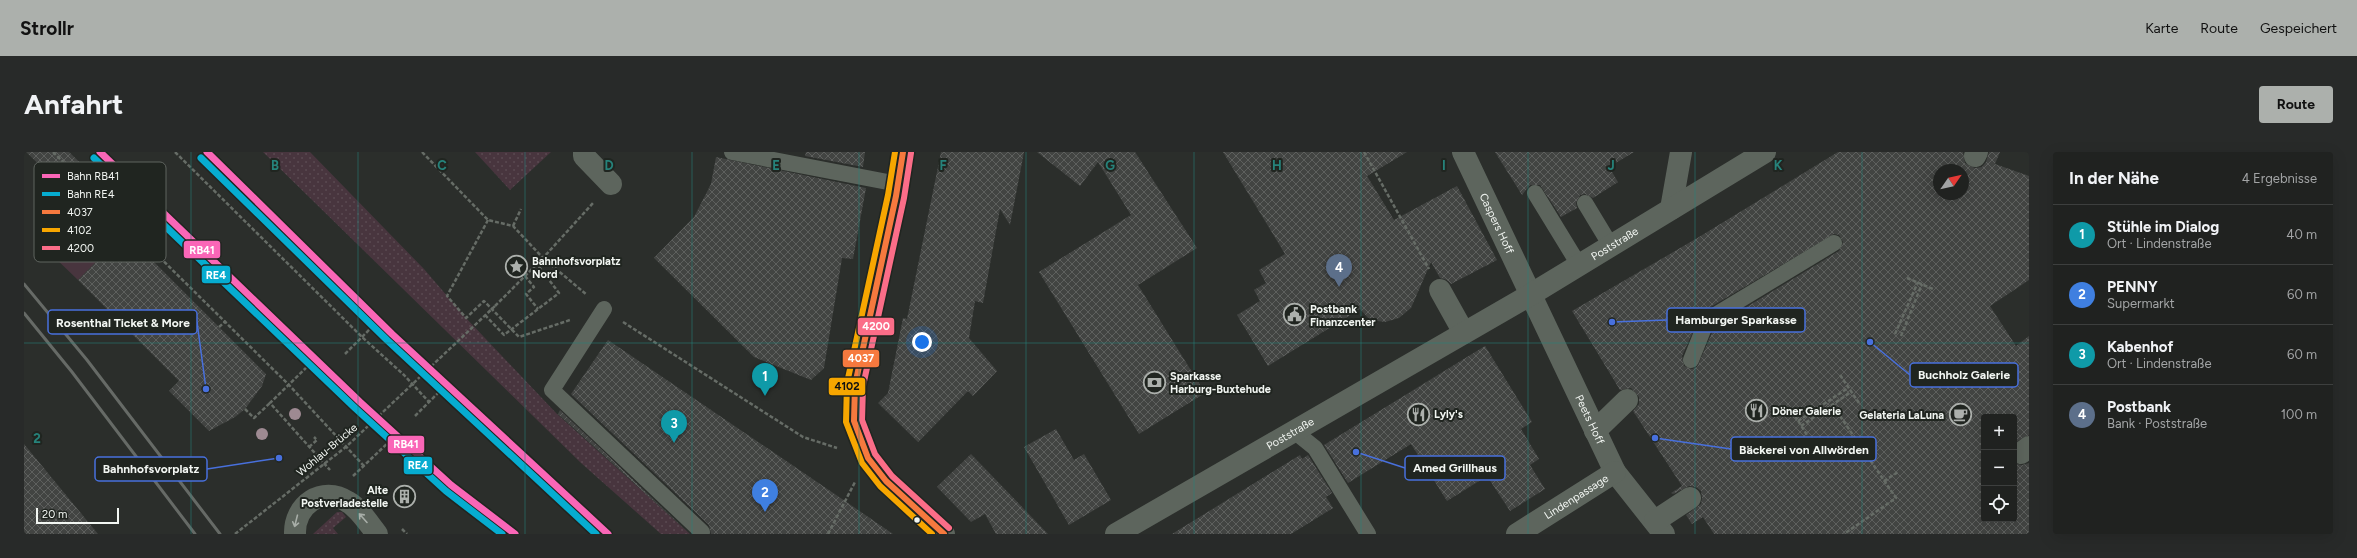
<!DOCTYPE html>
<html lang="de">
<meta charset="utf-8">
<style>
body{margin:0;font-family:Figtree,sans-serif;background:#282a29;color:#f1f3f6}
.controls{position:absolute;right:12px;bottom:12px;display:grid;overflow:hidden;border-radius:4px;box-shadow:0 4px 16px #0002}
.controls button{width:36px;height:36px;display:grid;place-items:center;padding:0;border:0;border-bottom:1px solid #3d3f3e;background:#202220;color:#f1f3f6;font:20px sans-serif}
.compass{position:absolute;left:1909px;top:12px;width:36px;height:36px;border-radius:50%;background:#202220;box-shadow:0 4px 16px #0002;rotate:56deg}
.scale{position:absolute;left:12px;bottom:10px;width:83px;box-sizing:border-box;padding-left:4px;border:2px solid #f2f6f2;border-top:0;font-size:11px;line-height:14px;white-space:nowrap;color:#f2f6f2;-webkit-text-stroke:3px #202520;paint-order:stroke}
.you{position:absolute;left:898px;top:190px;width:14px;height:14px;margin:-10px;border:3px solid #fff;border-radius:50%;background:#1a73e8;box-shadow:0 0 0 6px #1a73e833}
.badge{display:grid;place-items:center;width:26px;height:26px;border-radius:50%;background:#acb0ac;color:#fff;font-size:13px;font-weight:700}
.pin{position:absolute;translate:-50% -33px;filter:drop-shadow(0 1px 2px #0008)}
.pin::after{content:'';position:absolute;top:21px;width:14px;height:12px;background:inherit;clip-path:polygon(0 0,100% 0,50% 100%)}
.list{margin:0;padding:0;list-style:none}
h2{display:flex;justify-content:space-between;align-items:center;height:52px;margin:0;padding:0 16px;font-size:17px}
h2 small{font-size:13px;font-weight:400;color:#a2a4a5}
.list li{display:grid;grid-template-columns:26px 1fr auto;gap:12px;align-items:center;box-sizing:border-box;height:60px;padding:0 16px;border-top:1px solid #3d3f3e}
.list b{display:block;font-size:15px;white-space:nowrap}
.list p{margin:0;font-size:13px;white-space:nowrap;color:#a2a4a5}
.list em{font-size:13px;font-style:normal;color:#a2a4a5}
.icon{flex:none;width:22px;height:22px;fill:none;stroke:currentColor;stroke-width:2;stroke-linecap:round;stroke-linejoin:round}
.map{position:relative;flex:none;width:2005px;height:382px;overflow:hidden;border-radius:4px}
header{display:flex;align-items:center;gap:24px;box-sizing:border-box;height:56px;padding:0 20px;background:#acb0ac;color:#111}
header strong{font-size:19px}
nav{display:flex;gap:22px;margin-inline-start:auto;font-size:14px}
.intro{display:flex;align-items:center;justify-content:space-between;box-sizing:border-box;height:96px;padding:0 24px}
h1{margin:0;font-size:28px}
.button{padding:10px 18px;border-radius:4px;background:#acb0ac;color:#111;font-size:14px;font-weight:700}
main{display:flex;gap:24px;padding:0 24px}
aside{flex:1;background:#202220;border-radius:4px;box-shadow:0 4px 16px #0002}
.map>svg:first-child{display:block}
.grass{fill:url(#grass-dots)}
.garden{fill:#48353e}
.building{fill:url(#building-cross-hatch);fill-rule:evenodd}
.lines{fill:none;stroke-linecap:round;stroke-linejoin:round}
.path{stroke:#666c66;stroke-width:2.5;stroke-dasharray:4 2;stroke-linecap:butt}
.lane{stroke:#5d655d;stroke-width:16}
.street{stroke:#5d655d;stroke-width:22}
.rail{stroke:#666a66;stroke-width:3}
.path-bridge{stroke:#666c66;stroke-width:2.5;stroke-dasharray:4 2;stroke-linecap:butt}
.bus-1-casing{stroke:#202520;stroke-width:9}
.bus-2-casing{stroke:#202520;stroke-width:9}
.bus-3-casing{stroke:#202520;stroke-width:9}
.bus-1{stroke:#f6793e;stroke-width:6}
.bus-2{stroke:#f7a600;stroke-width:6}
.bus-3{stroke:#fb6d88;stroke-width:6}
.rail-1-casing{stroke:#202520;stroke-width:10}
.rail-2-casing{stroke:#202520;stroke-width:10}
.rail-1{stroke:#fa66b7;stroke-width:7}
.rail-2{stroke:#06acd0;stroke-width:7}
.tree{fill:#9e8a92}
.oneway{stroke:#a8aea8}
.grid{fill:none;stroke:#26837b;stroke-width:1;stroke-opacity:0.55}
.bus-dot{fill:#f2f6f2;stroke:#202520;stroke-width:1.5}
.labels{text-anchor:middle;dominant-baseline:central;stroke-width:4;stroke-linejoin:round;paint-order:stroke}
.street-label{font-size:11px;fill:#f2f6f2;stroke:#202520}
.poi-label{font-size:11px;font-weight:bold;fill:#f2f6f2;stroke:#202520;text-anchor:start}
.key{fill:#202520;stroke:#5f645f;stroke-width:1}
.key-label{font-size:11px;fill:#f2f6f2}
.grid-label{font-size:13px;text-anchor:middle;font-weight:bold;fill:#26837b;stroke:#202520;stroke-width:4;stroke-linejoin:round;paint-order:stroke}
.leader{fill:none;stroke:#4870dd;stroke-width:1.5}
.callout-dot{fill:#4870dd;stroke:#202520;stroke-width:1.5}
.callout{fill:#202520;stroke:#4870dd;stroke-width:1.5}
.callout-label{font-size:12px;text-anchor:middle;font-weight:bold;fill:#f2f6f2}
.line-badge{stroke:#202520;stroke-width:1.5}
.badge-label{font-size:11px;text-anchor:middle;font-weight:bold;fill:#fff}
.pale-badge-label{font-size:11px;text-anchor:middle;font-weight:bold;fill:#111}
</style>
<header>
<strong>Strollr</strong>
<nav><a>Karte</a><a>Route</a><a>Gespeichert</a></nav>
</header>
<div class="intro"><h1>Anfahrt</h1><a class="button">Route</a></div>
<main>
<div class="map">
<svg width="2005" height="382" viewBox="0 0 2005 382">
<defs>
<pattern id="grass-dots" width="8" height="8" patternUnits="userSpaceOnUse"><rect width="8" height="8" fill="#48353e"/><path d="M2 2h.1M6 6h.1" fill="none" stroke="#5a4951" stroke-width="1.8" stroke-linecap="round"/></pattern>
<pattern id="building-cross-hatch" width="8" height="8" patternUnits="userSpaceOnUse"><rect width="8" height="8" fill="#424442"/><path d="M0 0l8 8M0 8l8-8" fill="none" stroke="#5e605e"/></pattern>
</defs>
<rect width="100%" height="100%" fill="#2b2e2b"/>
<g class="grass">
<path d="M239,0H286L400,117L442,166L533,262L666,382H637L557,311Z"/>
<path d="M451,0H527L486,38Z"/>
<path d="M313,360H318L322,365L309,376L314,382H289Z"/>
</g>
<path class="garden" d="M76,56L101,81L54,128L28,103Z"/>
<g class="building">
<path d="M2,0H45L75,29L55,51Z"/>
<path d="M782,0H841L839,15L781,4Z"/>
<path d="M917,0H1000L986,73L976,57L959,151L951,149L945,186L973,219L949,244L944,239L894,290L854,251L864,241L879,166L883,167Z"/>
<path d="M1013,0H1111L1173,96L1114,133L1181,241L1115,282L1015,120L1107,63L1074,10L1056,34Z"/>
<path d="M1199,0H1383L1343,24L1370,68L1433,34L1473,108L1427,132L1423,128L1416,126L1407,110L1387,156L1375,166L1361,170L1346,168L1336,157L1244,214L1213,163L1236,149L1230,138L1242,131L1235,118L1261,102Z"/>
<path d="M1471,0H1610L1585,15L1594,30L1569,46L1561,42L1556,43L1552,51L1553,56L1537,65L1516,33H1506L1498,43Z"/>
<path d="M1814,0H1939L1941,11L1951,16L1958,15L1962,10L1965,0H1976L1971,12L2005,24V128L1966,154L1992,194L2005,184V283L1990,291V265H1960V367H1990V311L1998,313L2005,311V382H1690L1679,365L1668,372L1662,363L1677,352L1678,346L1677,339L1672,335L1665,334L1649,342L1647,341L1658,334L1609,259L1615,252V245L1607,236L1596,238L1548,159L1675,85ZM1915,18H1939V42H1915ZM1810,82L1815,83L1819,90L1815,99L1691,174L1673,215L1668,217L1660,214L1658,204L1678,160Z"/>
<path d="M692,5L842,36L829,107L818,106L800,216L787,228L730,205L630,106L670,65L687,32Z"/>
<path d="M101,81L242,222L238,234L221,257L211,265L185,279L145,239L155,229L54,128Z"/>
<path d="M584,188L821,349L869,382H687L685,373L547,242Z"/>
<path d="M1461,194L1508,270L1497,277L1515,307L1506,313L1521,337L1486,359L1463,324L1423,349L1387,292L1324,331L1300,293Z"/>
<path d="M536,258L666,382L534,262Z"/>
<path d="M1032,277L1050,308L1060,302L1087,348L1045,373L1000,295Z"/>
<path d="M0,292L74,382H0Z"/>
<path d="M947,302L1024,382H972L961,362L947,370L913,335Z"/>
<path d="M1276,303L1278,307L1284,303L1308,341L1302,345L1309,356L1267,382H1148Z"/>
</g>
<g class="lines">
<g class="path">
<path d="M29,0L265,233L340,314"/>
<path d="M151,0L338,185L380,223L405,250"/>
<path d="M398,0L464,68L489,74L519,106L563,143"/>
<path d="M1340,0L1405,117"/>
<path d="M464,68L423,144L442,166L460,149L495,185L546,168"/>
<path d="M489,74L497,57"/>
<path d="M501,124L510,135L502,142L514,157"/>
<path d="M1883,126L1909,137"/>
<path d="M471,154L519,106L570,50"/>
<path d="M461,163L480,183L535,141L513,112"/>
<path d="M599,170L779,285L813,296"/>
<path d="M195,175L202,169"/>
<path d="M1871,182L1894,130"/>
<path d="M1877,184L1898,132"/>
<path d="M321,202L350,173"/>
<path d="M287,211L246,251L306,318"/>
<path d="M1816,223L1835,251"/>
<path d="M221,257L230,266L246,251"/>
<path d="M1768,259L1783,283"/>
<path d="M391,264L418,237"/>
<path d="M1816,264L1872,346L1820,382"/>
<path d="M1774,269L1824,236"/>
<path d="M1777,274L1827,240"/>
<path d="M285,295L293,288L290,285"/>
<path d="M329,324L368,287"/>
<path d="M1860,329L1874,320"/>
<path d="M378,377L383,382"/>
<path d="M804,382L831,330"/>
</g>
<g class="lane">
<path d="M708,0L874,32"/>
<path d="M1511,41L1555,113"/>
<path d="M1561,51L1587,94"/>
<path d="M580,157L528,238L678,380"/>
<path d="M1667,208L1683,168L1810,91"/>
<path d="M1270,279L1291,296L1344,382"/>
</g>
<g class="street">
<path d="M560,0V4L587,32"/>
<path d="M879,0L872,44L831,233L830,269L844,306L862,329L920,382"/>
<path id="s1" d="M1439,0L1591,320L1640,382"/>
<path d="M1951,4L1953,0"/>
<path d="M1647,57L1657,0"/>
<path d="M1416,138L1440,181"/>
<path d="M1571,279L1603,248"/>
<path d="M1997,301L2005,295"/>
<path d="M1631,369L1666,346"/>
<path d="M271,382C270,353 298,333 324,350C335,356 345,372 353,382"/>
<path id="s2" d="M1092,382L1506,143L1741,0"/>
<path id="s3" d="M1493,382L1591,320"/>
</g>
<g class="rail">
<path d="M0,132L63,208L196,382"/>
<path d="M0,161L48,220L171,382"/>
</g>
<path class="path-bridge" d="M211,382L323,294L471,154"/>
<defs>
<path id="bus-1" d="M879,0L872,44L831,233L830,269L844,306L862,329L920,382"/>
<path id="bus-2" d="M871,0L864,43L823,231L822,270L838,311L856,334L908,382"/>
<path id="bus-3" d="M887,1L880,46L839,234L838,268L851,302L868,324L925,376"/>
</defs>
<use href="#bus-1" class="bus-1-casing"/>
<use href="#bus-2" class="bus-2-casing"/>
<use href="#bus-3" class="bus-3-casing"/>
<use href="#bus-1" class="bus-1"/>
<use href="#bus-2" class="bus-2"/>
<use href="#bus-3" class="bus-3"/>
<defs>
<g id="rail-1">
<path d="M76,0L336,250L427,333L491,382"/>
<path d="M183,0L368,182L584,382"/>
</g>
<g id="rail-2">
<path d="M70,6L331,256L422,339L478,382"/>
<path d="M177,6L363,188L572,382"/>
</g>
</defs>
<use href="#rail-1" class="rail-1-casing"/>
<use href="#rail-2" class="rail-2-casing"/>
<use href="#rail-1" class="rail-1"/>
<use href="#rail-2" class="rail-2"/>
</g>
<g class="tree">
<circle cx="271" cy="262" r="6"/>
<circle cx="238" cy="282" r="6"/>
</g>
<defs><path id="oneway-shaft" d="M-6 0H5M1.5-3L5.5 0L1.5 3" fill="none" stroke-width="1.6" stroke-linecap="round" stroke-linejoin="round"/></defs>
<g class="oneway">
<use href="#oneway-shaft" transform="translate(339 366) rotate(-132)"/>
<use href="#oneway-shaft" transform="translate(272 369) rotate(104)"/>
</g>
<path class="grid" d="M167,0V382M334,0V382M501,0V382M668,0V382M835,0V382M1002,0V382M1170,0V382M1337,0V382M1504,0V382M1671,0V382M1838,0V382M0,191H2005"/>
<defs>
<symbol id="sight-ring" viewBox="-11 -11 22 22"><circle r="9.5" fill="#202520" stroke="#acb0ac" stroke-width="1.5"/><path d="M0-6L1.8-2.2L6-1.7L2.9 1.2L3.7 5.4L0 3.3L-3.7 5.4L-2.9 1.2L-6-1.7L-1.8-2.2Z" fill="#acb0ac"/></symbol>
<symbol id="civic-ring" viewBox="-11 -11 22 22"><circle r="9.5" fill="#202520" stroke="#acb0ac" stroke-width="1.5"/><path d="M-.6-6.5H3V-4.5H.6V-3L4-1V1h2V6H-6V1h2V-1L-.6-3ZM-1.2 2.5V6h2.4V2.5Z" fill="#acb0ac"/></symbol>
<symbol id="bank-ring" viewBox="-11 -11 22 22"><circle r="9.5" fill="#202520" stroke="#acb0ac" stroke-width="1.5"/><path d="M-6-4H6V4H-6ZM0-2.3a2.3 2.3 0 1 0 0 4.6a2.3 2.3 0 1 0 0-4.6Z" fill="#acb0ac"/></symbol>
<symbol id="restaurant-ring" viewBox="-11 -11 22 22"><circle r="9.5" fill="#202520" stroke="#acb0ac" stroke-width="1.5"/><path d="M-5-6h1v4h1v-4h1v4h1v-4h1v5L-1.5 .5V6h-2V.5L-5-1ZM5-6V6H3V1.5H1.5Q1.5-4 5-6Z" fill="#acb0ac"/></symbol>
<symbol id="cafe-ring" viewBox="-11 -11 22 22"><circle r="9.5" fill="#202520" stroke="#acb0ac" stroke-width="1.5"/><path d="M-5.5-4.5H6V0H3Q3 3.5 0 3.5H-2.5Q-5.5 3.5-5.5 0ZM3-3.2v2h1.7v-2ZM-6 4.5H4V6H-6Z" fill="#acb0ac"/></symbol>
<symbol id="building-ring" viewBox="-11 -11 22 22"><circle r="9.5" fill="#202520" stroke="#acb0ac" stroke-width="1.5"/><path d="M-4-6H4V6H1V3H-1V6H-4ZM-2.5-4.3h1.7v1.8h-1.7ZM.8-4.3h1.7v1.8H.8ZM-2.5-1h1.7V.8h-1.7ZM.8-1h1.7V.8H.8Z" fill="#acb0ac"/></symbol>
</defs>
<g fill-rule="evenodd">
<use href="#sight-ring" x="480" y="102" width="25" height="25"/>
<use href="#civic-ring" x="1258" y="150" width="25" height="25"/>
<use href="#bank-ring" x="1118" y="218" width="25" height="25"/>
<use href="#restaurant-ring" x="1720" y="246" width="25" height="25"/>
<use href="#restaurant-ring" x="1382" y="250" width="25" height="25"/>
<use href="#cafe-ring" x="1924" y="250" width="25" height="25"/>
<use href="#building-ring" x="368" y="332" width="25" height="25"/>
</g>
<circle class="bus-dot" cx="893" cy="368" r="3.5"/>
<g class="labels">
<g class="street-label">
<text stroke="none"><textPath href="#s1" startOffset="79">Caspers Hoff</textPath></text>
<text stroke="none"><textPath href="#s2" startOffset="577">Poststraße</textPath></text>
<text stroke="none"><textPath href="#s1" startOffset="296">Peets Hoff</textPath></text>
<text stroke="none"><textPath href="#s2" startOffset="201">Poststraße</textPath></text>
<text transform="translate(303 298) rotate(-40)">Wohlau-Brücke</text>
<text stroke="none"><textPath href="#s3" startOffset="70">Lindenpassage</textPath></text>
</g>
<g class="poi-label">
<text x="508" y="109">Bahnhofsvorplatz<tspan x="508" dy="13">Nord</tspan></text>
<text x="1286" y="157">Postbank<tspan x="1286" dy="13">Finanzcenter</tspan></text>
<text x="1146" y="224">Sparkasse<tspan x="1146" dy="13">Harburg-Buxtehude</tspan></text>
<text x="1748" y="259">Döner Galerie</text>
<text x="1410" y="262">Lyly's</text>
<text x="1920" y="263" text-anchor="end">Gelateria LaLuna</text>
<text x="364" y="338" text-anchor="end">Alte<tspan x="364" dy="13">Postverladestelle</tspan></text>
</g>
</g>
<rect x="10" y="10" width="132" height="100" rx="6" class="key"/>
<rect x="18" y="22" width="18" height="4" fill="#fa66b7"/>
<rect x="18" y="40" width="18" height="4" fill="#06acd0"/>
<rect x="18" y="58" width="18" height="4" fill="#f6793e"/>
<rect x="18" y="76" width="18" height="4" fill="#f7a600"/>
<rect x="18" y="94" width="18" height="4" fill="#fb6d88"/>
<g class="key-label">
<text x="43" y="28">Bahn RB41</text>
<text x="43" y="46">Bahn RE4</text>
<text x="43" y="64">4037</text>
<text x="43" y="82">4102</text>
<text x="43" y="100">4200</text>
</g>
<g class="grid-label">
<text x="251" y="18">B</text>
<text x="418" y="18">C</text>
<text x="585" y="18">D</text>
<text x="752" y="18">E</text>
<text x="919" y="18">F</text>
<text x="1086" y="18">G</text>
<text x="1253" y="18">H</text>
<text x="1420" y="18">I</text>
<text x="1587" y="18">J</text>
<text x="1754" y="18">K</text>
<text x="13" y="291">2</text>
</g>
<path class="leader" d="M1588 170L1643 168M182 237L173 170M1846 190L1886 223M1631 286L1707 297M1332 300L1381 316M255 306L183 317"/>
<g class="callout-dot">
<circle cx="1588" cy="170" r="4"/>
<circle cx="182" cy="237" r="4"/>
<circle cx="1846" cy="190" r="4"/>
<circle cx="1631" cy="286" r="4"/>
<circle cx="1332" cy="300" r="4"/>
<circle cx="255" cy="306" r="4"/>
</g>
<g class="callout">
<rect x="1643" y="156" width="138" height="24" rx="4"/>
<rect x="24" y="158" width="149" height="24" rx="4"/>
<rect x="1886" y="211" width="108" height="24" rx="4"/>
<rect x="1707" y="285" width="145" height="24" rx="4"/>
<rect x="1381" y="304" width="100" height="24" rx="4"/>
<rect x="71" y="305" width="112" height="24" rx="4"/>
</g>
<g class="callout-label">
<text x="1712" y="172">Hamburger Sparkasse</text>
<text x="99" y="175">Rosenthal Ticket &amp; More</text>
<text x="1940" y="227">Buchholz Galerie</text>
<text x="1780" y="302">Bäckerei von Allwörden</text>
<text x="1431" y="320">Amed Grillhaus</text>
<text x="127" y="321">Bahnhofsvorplatz</text>
</g>
<g class="line-badge">
<rect x="159" y="88" width="38" height="19" rx="4" fill="#fa66b7"/>
<rect x="177" y="113" width="30" height="19" rx="4" fill="#06acd0"/>
<rect x="833" y="165" width="38" height="19" rx="4" fill="#fb6d88"/>
<rect x="818" y="197" width="38" height="19" rx="4" fill="#f6793e"/>
<rect x="804" y="225" width="38" height="19" rx="4" fill="#f7a600"/>
<rect x="363" y="283" width="38" height="19" rx="4" fill="#fa66b7"/>
<rect x="379" y="304" width="30" height="19" rx="4" fill="#06acd0"/>
</g>
<g class="badge-label">
<text x="178" y="102">RB41</text>
<text x="192" y="127">RE4</text>
<text x="852" y="178">4200</text>
<text x="837" y="210">4037</text>
<text x="382" y="296">RB41</text>
<text x="394" y="317">RE4</text>
</g>
<g class="pale-badge-label">
<text x="823" y="238">4102</text>
</g>
</svg>
<div class="controls">
<button>+</button>
<button>−</button>
<button><svg class="icon" aria-label="locate" viewBox="0 0 24 24"><circle cx="12" cy="12" r="6"/><path d="M12 2v4M12 18v4M2 12h4M18 12h4"/></svg></button>
</div>
<svg class="compass" viewBox="-18 -18 36 36"><path d="M0-13l5 13h-10z" fill="#e53935"/><path d="M0 13l5-13h-10z" fill="#a2a4a5"/></svg>
<div class="scale">20 m</div>
<div class="you"></div>
<div class="pin badge" style="left:741px;top:244px;background:#0f9aa8">1</div>
<div class="pin badge" style="left:741px;top:360px;background:#3f7fe0">2</div>
<div class="pin badge" style="left:650px;top:291px;background:#0f9aa8">3</div>
<div class="pin badge" style="left:1315px;top:135px;background:#5c6f8a">4</div>
</div>
<aside>
<h2>In der Nähe<small>4 Ergebnisse</small></h2>
<ul class="list">
<li><span class="badge" style="background:#0f9aa8">1</span><div><b>Stühle im Dialog</b><p>Ort · Lindenstraße</p></div><em>40 m</em></li>
<li><span class="badge" style="background:#3f7fe0">2</span><div><b>PENNY</b><p>Supermarkt</p></div><em>60 m</em></li>
<li><span class="badge" style="background:#0f9aa8">3</span><div><b>Kabenhof</b><p>Ort · Lindenstraße</p></div><em>60 m</em></li>
<li><span class="badge" style="background:#5c6f8a">4</span><div><b>Postbank</b><p>Bank · Poststraße</p></div><em>100 m</em></li>
</ul>
</aside>
</main>
